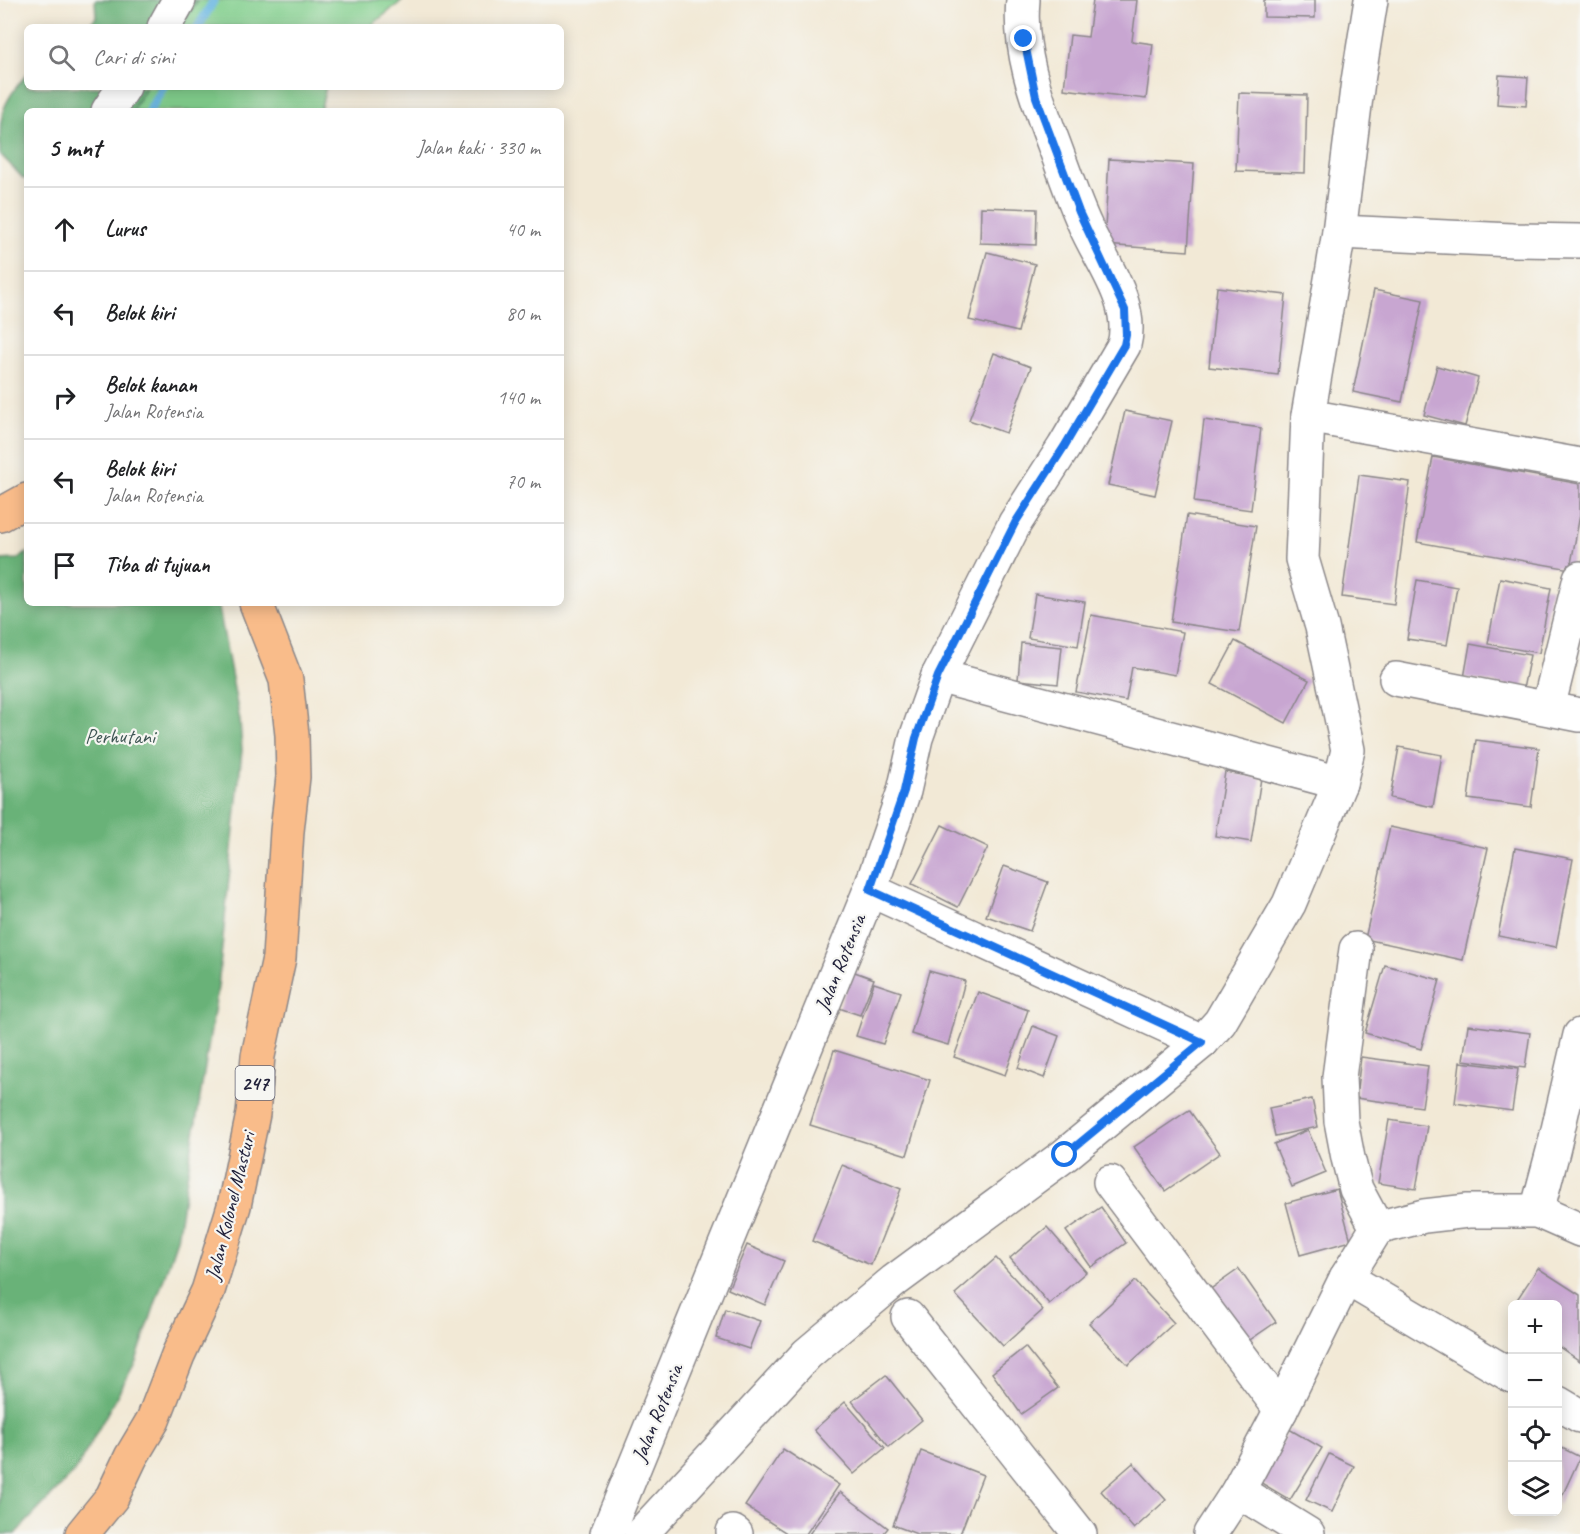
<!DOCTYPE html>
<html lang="id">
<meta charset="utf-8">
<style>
body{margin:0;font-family:Caveat,sans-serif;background:#f6f6f6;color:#202124}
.controls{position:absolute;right:18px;bottom:18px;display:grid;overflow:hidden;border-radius:9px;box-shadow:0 3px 15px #0003}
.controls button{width:54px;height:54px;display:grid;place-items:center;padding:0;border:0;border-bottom:2px solid #e0e0e0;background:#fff;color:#202124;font:30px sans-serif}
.stop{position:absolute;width:18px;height:18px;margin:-14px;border:4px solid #1a73e8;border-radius:50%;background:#fff}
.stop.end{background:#1a73e8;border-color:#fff;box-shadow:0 2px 6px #0008}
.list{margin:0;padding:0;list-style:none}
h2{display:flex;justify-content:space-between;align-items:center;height:78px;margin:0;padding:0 24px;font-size:26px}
h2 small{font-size:20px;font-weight:400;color:#757577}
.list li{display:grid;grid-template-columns:39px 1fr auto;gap:18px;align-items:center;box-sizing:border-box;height:84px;padding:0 24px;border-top:2px solid #e0e0e0}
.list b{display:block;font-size:22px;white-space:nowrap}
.list p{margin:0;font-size:20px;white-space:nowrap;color:#757577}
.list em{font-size:20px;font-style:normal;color:#757577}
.icon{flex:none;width:33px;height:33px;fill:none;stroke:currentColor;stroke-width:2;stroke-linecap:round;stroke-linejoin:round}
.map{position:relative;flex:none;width:1580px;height:1534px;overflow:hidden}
.search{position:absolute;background:#fff;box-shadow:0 3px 15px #0003;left:24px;top:24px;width:540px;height:66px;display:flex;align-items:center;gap:15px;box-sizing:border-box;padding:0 21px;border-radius:9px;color:#757577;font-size:22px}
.panel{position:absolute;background:#fff;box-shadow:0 3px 15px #0003;left:24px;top:108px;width:540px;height:498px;border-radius:9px}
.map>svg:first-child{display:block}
.green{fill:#82cf8d;stroke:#527864;stroke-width:1.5}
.forest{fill:#69b278;stroke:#466a5a;stroke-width:1.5}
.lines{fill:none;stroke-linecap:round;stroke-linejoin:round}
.stream{stroke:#67b6e2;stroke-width:9}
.building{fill:#c8a6d1}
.street-casing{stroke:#8a8688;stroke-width:36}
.primary-casing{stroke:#8a8688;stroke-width:36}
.street{stroke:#fff;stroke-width:33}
.primary{stroke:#f9bc8a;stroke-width:33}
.route{stroke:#1a73e8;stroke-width:8}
.labels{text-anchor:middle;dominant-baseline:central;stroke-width:4.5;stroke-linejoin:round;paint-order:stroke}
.shield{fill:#f6f6f2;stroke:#626272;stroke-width:1.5}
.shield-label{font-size:20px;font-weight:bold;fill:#22223b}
.park-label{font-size:21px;fill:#3f5654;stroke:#f6f6f2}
.street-label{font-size:21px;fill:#22223b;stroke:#f6f6f2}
</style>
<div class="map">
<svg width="1580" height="1534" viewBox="0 0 1580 1534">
<rect width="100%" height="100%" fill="#f6f6f2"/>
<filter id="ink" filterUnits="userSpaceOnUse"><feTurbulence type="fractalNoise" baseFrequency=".0167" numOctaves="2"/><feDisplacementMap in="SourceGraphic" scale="12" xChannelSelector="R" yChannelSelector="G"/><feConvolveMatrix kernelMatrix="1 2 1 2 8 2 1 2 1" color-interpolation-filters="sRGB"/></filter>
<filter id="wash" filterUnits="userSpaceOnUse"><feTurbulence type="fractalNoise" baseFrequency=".008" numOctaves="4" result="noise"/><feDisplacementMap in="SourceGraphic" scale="24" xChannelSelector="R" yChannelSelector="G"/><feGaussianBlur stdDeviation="1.35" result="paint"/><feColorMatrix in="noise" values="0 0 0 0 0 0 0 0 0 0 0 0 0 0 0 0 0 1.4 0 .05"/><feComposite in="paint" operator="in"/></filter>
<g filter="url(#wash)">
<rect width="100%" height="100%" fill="#f2e9d6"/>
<g class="green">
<path d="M198,0H403L369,27H180Z"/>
<path d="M146,87H326L320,111H132Z"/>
</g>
<g class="forest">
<path d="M95,0H198L180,27H87L96,17Z"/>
<path d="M27,74V87H146L132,111H27V179L23,178L0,154C0,114 0,105 27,74Z"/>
<path d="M27,553V603H218L240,721L242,750L218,987L177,1239L136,1361L76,1470L15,1534H0V560L18,559Z"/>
</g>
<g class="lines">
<g class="stream">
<path d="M198,27L214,0"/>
<path d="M149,111L163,87"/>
</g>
</g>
<g id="blocks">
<g class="building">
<path d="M1093,0H1137L1132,41L1153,44L1146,99L1064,89L1070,35L1088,37Z"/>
<path d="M1264,0H1315V18L1264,17Z"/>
<path d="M1499,75L1528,77L1526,106L1497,104Z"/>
<path d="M1239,93L1307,95L1305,173L1236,171Z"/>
<path d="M1109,159L1194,164L1188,251L1104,245Z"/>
<path d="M981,207L1037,209L1036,245L980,243Z"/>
<path d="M987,252L1035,264L1018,332L969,320Z"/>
<path d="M1217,287L1286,295L1278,375L1209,367Z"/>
<path d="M1374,290L1423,300L1402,402L1353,392Z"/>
<path d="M994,353L1031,367L1006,433L969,420Z"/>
<path d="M1437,366L1478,378L1465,426L1424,415Z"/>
<path d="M1125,411L1172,421L1155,495L1108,485Z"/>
<path d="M1204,420L1261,428L1251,510L1194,502Z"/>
<path d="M1433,457L1580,484V515L1570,569L1417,542Z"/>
<path d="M1359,475L1410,482L1394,604L1342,597Z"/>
<path d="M1187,515L1256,526L1239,632L1171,622Z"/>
<path d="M1500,578L1551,588L1539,653L1488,644Z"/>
<path d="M1417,580L1457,587L1447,645L1407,639Z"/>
<path d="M1035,594L1085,602L1078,646L1028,638Z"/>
<path d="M1091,615L1183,632L1175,675L1132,667L1126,701L1076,692Z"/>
<path d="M1235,641L1309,680L1286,723L1212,684Z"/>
<path d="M1021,643L1062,647L1058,684L1018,680Z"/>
<path d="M1470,644L1530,655L1523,689L1464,678Z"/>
<path d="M1476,740L1539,748L1531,807L1468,799Z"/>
<path d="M1399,747L1442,755L1433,807L1390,798Z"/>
<path d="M1225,772L1261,778L1251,842L1215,836Z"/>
<path d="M942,825L988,847L958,907L912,884Z"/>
<path d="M1390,827L1488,848L1463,960L1365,939Z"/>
<path d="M1515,848L1573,859L1556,947L1498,936Z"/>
<path d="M1004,866L1048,882L1030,931L986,916Z"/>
<path d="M1385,965L1440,980L1421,1049L1365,1033Z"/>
<path d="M852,971L874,979L860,1015L839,1008Z"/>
<path d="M929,971L965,981L948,1045L911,1034Z"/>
<path d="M874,983L901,992L883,1044L856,1036Z"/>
<path d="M978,992L1028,1010L1005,1075L954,1057Z"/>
<path d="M1468,1025L1530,1033L1525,1068L1463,1060Z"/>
<path d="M1033,1026L1059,1036L1044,1078L1018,1068Z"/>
<path d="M834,1050L930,1080L907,1155L810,1125Z"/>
<path d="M1361,1057L1428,1066L1422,1107L1356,1098Z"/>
<path d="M1460,1062L1518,1069L1512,1111L1455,1103Z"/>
<path d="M1312,1099L1318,1127L1275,1136L1269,1108Z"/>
<path d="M1189,1110L1220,1153L1165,1191L1134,1147Z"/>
<path d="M1389,1120L1427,1126L1416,1189L1378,1183Z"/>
<path d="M1308,1130L1326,1173L1292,1187L1274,1144Z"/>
<path d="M842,1165L901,1189L871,1265L812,1241Z"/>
<path d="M1337,1189L1351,1241L1300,1255L1286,1203Z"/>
<path d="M1101,1207L1126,1243L1091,1267L1066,1231Z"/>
<path d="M1047,1227L1086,1272L1049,1304L1010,1258Z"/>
<path d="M747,1245L784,1261L765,1305L728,1289Z"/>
<path d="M996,1258L1043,1310L1003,1346L955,1294Z"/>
<path d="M1538,1268L1580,1295V1361L1558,1346V1304H1514Z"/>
<path d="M1239,1269L1276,1322L1241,1346L1205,1293Z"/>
<path d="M1135,1281L1174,1323L1128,1365L1089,1323Z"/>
<path d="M725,1309L760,1321L749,1349L716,1338Z"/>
<path d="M1025,1347L1058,1388L1021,1414L992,1373Z"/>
<path d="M886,1375L922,1420L889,1447L852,1401Z"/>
<path d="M845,1402L885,1448L854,1474L814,1430Z"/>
<path d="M1289,1429L1322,1448L1290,1500L1258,1481Z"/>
<path d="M1558,1446L1580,1457L1558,1505Z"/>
<path d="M783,1449L839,1485L806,1534H788L745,1506Z"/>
<path d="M921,1451L983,1475L960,1534H917L893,1525Z"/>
<path d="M1329,1454L1354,1466L1332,1512L1306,1500Z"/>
<path d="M1133,1463L1166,1500L1134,1529L1101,1491Z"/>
<path d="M840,1492L888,1528L883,1534H809Z"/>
</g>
</g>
</g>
<g filter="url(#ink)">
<use href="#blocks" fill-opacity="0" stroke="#8a8688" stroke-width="1.5"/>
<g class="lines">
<defs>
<g id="street">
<path d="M164,27L179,0"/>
<path d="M108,111L124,87"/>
<path d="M1339,232L1512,240L1580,241"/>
<path d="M1308,416L1580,465"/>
<path d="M938,676L1340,783"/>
<path d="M1396,679L1580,715"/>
<path d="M1548,708L1580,578"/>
<path d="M870,890L1202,1042"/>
<path d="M1356,949L1339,1077L1341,1121L1348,1158L1356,1189L1377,1228"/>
<path d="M1110,1182L1281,1410"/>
<path d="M1537,1211L1553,1151L1580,1035"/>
<path d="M1346,1278L1512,1376"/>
<path d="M908,1317L1080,1534"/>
<path d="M1558,1403L1580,1416"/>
<path d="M1238,1491L1308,1534"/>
<path d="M733,1532L736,1534"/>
<path d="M607,1534L870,890L904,791L916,738L938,676L1015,523L1064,447L1124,345C1135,302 1100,261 1084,223C1073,199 1065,174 1056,150C1038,102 1018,53 1023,0"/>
<path d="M641,1534L807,1354L894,1281L1065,1155L1202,1042L1220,1022L1289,904L1340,783L1348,750L1322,627L1302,559L1308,416L1339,232L1358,81L1371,0"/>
<path d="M1210,1534L1238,1491L1281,1410L1346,1278L1377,1228L1424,1216L1468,1211H1537L1580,1230"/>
</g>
<g id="primary">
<path d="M0,515L27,500"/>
<path d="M82,1534L112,1497L131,1457L153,1420L178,1355L208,1291L234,1206L253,1114L258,1056L279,958L287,831L293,777L292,735L286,680L256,603"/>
</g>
</defs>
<use href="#street" class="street-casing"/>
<use href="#primary" class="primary-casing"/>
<use href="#street" class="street"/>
<use href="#primary" class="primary"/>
</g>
</g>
<g class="lines" filter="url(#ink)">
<path class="route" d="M1024,39L1036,97L1079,212L1125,310L1126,335L1124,345L1064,447L1015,523L938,676L916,738L904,791L870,890L1202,1042L1065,1155"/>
</g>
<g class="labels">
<rect class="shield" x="235.5" y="1066" width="39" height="34" rx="4.5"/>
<g class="shield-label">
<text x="255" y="1083">247</text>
</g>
<g class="park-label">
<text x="120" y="736">Perhutani</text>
</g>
<g class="street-label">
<text transform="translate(840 963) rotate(-68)">Jalan Rotensia</text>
<text transform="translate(230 1206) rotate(-76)">Jalan Kolonel Masturi</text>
<text transform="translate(657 1413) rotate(-68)">Jalan Rotensia</text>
</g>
</g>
</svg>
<div class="controls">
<button>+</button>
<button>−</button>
<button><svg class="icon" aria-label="locate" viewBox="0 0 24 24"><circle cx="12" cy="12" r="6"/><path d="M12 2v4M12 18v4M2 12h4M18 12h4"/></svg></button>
<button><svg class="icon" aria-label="layers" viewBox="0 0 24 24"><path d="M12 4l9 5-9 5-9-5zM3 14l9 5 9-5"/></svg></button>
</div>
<div class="stop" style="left:1065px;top:1155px"></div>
<div class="stop end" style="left:1024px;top:39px"></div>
<div class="search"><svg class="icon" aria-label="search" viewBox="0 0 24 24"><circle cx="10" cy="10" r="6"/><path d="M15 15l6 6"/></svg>Cari di sini</div>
<section class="panel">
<h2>5 mnt<small>Jalan kaki · 330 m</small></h2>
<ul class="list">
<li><svg class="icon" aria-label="ahead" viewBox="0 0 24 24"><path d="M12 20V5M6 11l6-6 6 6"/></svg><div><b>Lurus</b></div><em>40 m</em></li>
<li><svg class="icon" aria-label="left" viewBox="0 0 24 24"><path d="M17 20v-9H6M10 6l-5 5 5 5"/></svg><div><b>Belok kiri</b></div><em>80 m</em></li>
<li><svg class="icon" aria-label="right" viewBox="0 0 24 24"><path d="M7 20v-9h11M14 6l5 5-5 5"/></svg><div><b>Belok kanan</b><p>Jalan Rotensia</p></div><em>140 m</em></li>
<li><svg class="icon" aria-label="left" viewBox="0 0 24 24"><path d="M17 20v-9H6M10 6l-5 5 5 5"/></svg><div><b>Belok kiri</b><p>Jalan Rotensia</p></div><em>70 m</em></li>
<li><svg class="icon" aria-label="arrive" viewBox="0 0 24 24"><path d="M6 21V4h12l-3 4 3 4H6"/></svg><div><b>Tiba di tujuan</b></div></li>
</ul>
</section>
</div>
